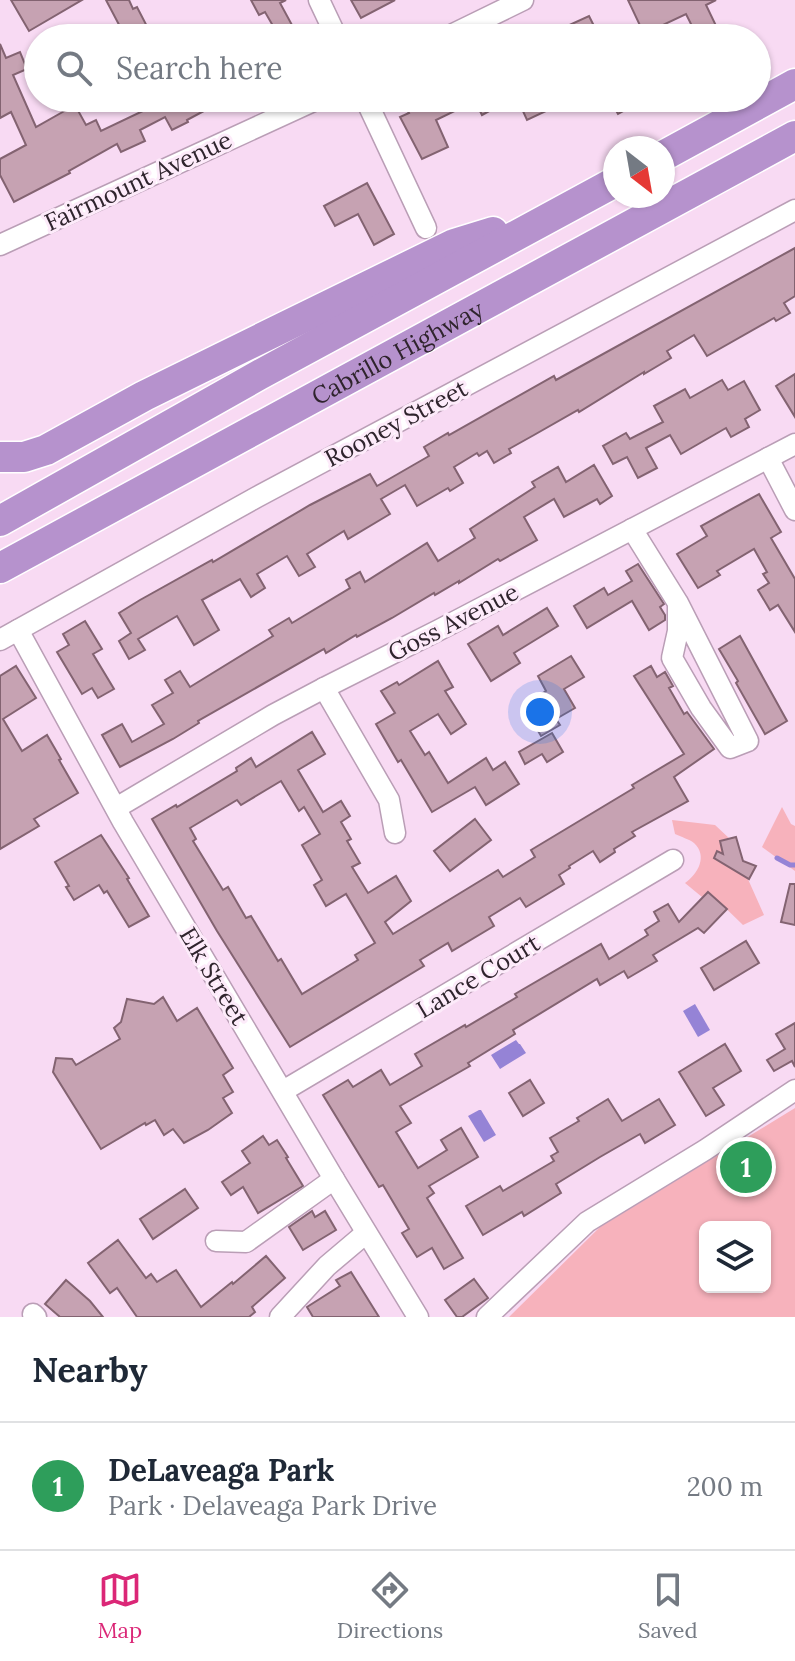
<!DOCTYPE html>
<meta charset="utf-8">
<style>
body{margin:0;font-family:Lora,serif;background:#f2f2f3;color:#1f2937}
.controls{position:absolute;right:24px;bottom:24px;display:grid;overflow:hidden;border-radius:12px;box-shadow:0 2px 6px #0004}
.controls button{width:72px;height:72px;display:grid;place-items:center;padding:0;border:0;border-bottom:2px solid #e0e1e3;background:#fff;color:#1f2937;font:40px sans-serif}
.compass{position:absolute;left:603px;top:136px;width:72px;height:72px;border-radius:50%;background:#fff;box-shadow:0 2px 6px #0004;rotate:149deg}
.you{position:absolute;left:540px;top:712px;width:28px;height:28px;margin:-20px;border:6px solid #fff;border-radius:50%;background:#1a73e8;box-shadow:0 0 0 12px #1a73e833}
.badge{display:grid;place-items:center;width:52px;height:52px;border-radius:50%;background:#db2777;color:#fff;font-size:26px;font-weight:700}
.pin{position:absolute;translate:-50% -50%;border:4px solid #fff;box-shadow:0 2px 8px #0006}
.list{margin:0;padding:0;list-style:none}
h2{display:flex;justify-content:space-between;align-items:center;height:104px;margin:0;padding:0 32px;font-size:34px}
h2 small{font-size:26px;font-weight:400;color:#747a83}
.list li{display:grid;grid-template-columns:52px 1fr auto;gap:24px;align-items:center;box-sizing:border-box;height:128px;padding:0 32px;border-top:2px solid #e0e1e3}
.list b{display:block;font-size:30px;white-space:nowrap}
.list p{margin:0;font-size:26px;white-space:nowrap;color:#747a83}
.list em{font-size:26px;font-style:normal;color:#747a83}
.icon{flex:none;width:44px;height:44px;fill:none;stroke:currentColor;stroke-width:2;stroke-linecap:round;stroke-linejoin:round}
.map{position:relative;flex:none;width:795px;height:1317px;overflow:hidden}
.search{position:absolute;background:#fff;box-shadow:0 2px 6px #0004;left:24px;right:24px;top:24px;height:88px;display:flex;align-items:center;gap:20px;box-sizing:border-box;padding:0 28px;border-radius:44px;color:#747a83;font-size:30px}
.sheet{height:232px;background:#fff}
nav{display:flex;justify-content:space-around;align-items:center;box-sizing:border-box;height:112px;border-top:2px solid #e0e1e3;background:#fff;font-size:22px;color:#747a83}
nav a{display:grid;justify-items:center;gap:4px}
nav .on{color:#db2777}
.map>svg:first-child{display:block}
.green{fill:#f7b2bc;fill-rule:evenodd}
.water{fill:#9583d6}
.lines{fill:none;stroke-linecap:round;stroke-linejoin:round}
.stream{stroke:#9583d6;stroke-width:5}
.building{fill:#c6a2b2;stroke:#836371;stroke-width:2;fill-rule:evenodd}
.minor-casing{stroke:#ba9eb6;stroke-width:23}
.highway-casing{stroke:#fff;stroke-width:33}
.minor{stroke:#fff;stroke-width:20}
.highway{stroke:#b692cd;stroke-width:30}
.labels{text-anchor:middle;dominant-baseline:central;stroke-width:6;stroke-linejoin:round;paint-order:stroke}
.street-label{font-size:24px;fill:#2f242d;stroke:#fdebfa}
</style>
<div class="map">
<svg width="795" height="1317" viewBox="0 0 795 1317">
<rect width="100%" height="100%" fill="#f8daf3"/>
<g class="green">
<path d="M782,807L791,824L795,826V871L762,847Z"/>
<path d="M672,820L715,825L730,839L764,915L743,925L709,892L702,897L685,883C698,874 708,856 694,843C689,839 681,837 675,834Z"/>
<path d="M795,1108V1317H509L600,1227ZM765,1227V1287H705V1227Z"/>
</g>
<g class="water">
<path d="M695,1004L710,1030L698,1037L683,1011Z"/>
<path d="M516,1040L519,1044H520L526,1053L500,1069L491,1055Z"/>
<path d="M479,1110H481L496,1135L484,1142L468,1116Z"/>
</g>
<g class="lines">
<path class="stream" d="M777,858L790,865H795"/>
</g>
<g class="building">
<path d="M11,0H82L29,31Z"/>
<path d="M106,0H129L133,9L137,7L153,38H126Z"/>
<path d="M251,0H286L280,3L299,38H280L265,12L259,15Z"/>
<path d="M351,0H395L361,18Z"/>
<path d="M628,0H716L706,5L719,32L706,38H698L686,14L644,34Z"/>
<path d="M589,16L600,38H541Z"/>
<path d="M0,44L6,58L20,52L27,69L13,75L36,127L75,105L86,125L96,120L101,131L145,110L139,98H228L187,120L188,122L172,130L165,117L140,130L145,141L121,152L117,144L69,171L70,173L14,202L0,175V159L26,145L11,112L0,118Z"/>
<path d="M411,98H425L428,104L439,98H513L482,115L475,101L436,120L448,147L422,159L400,117L409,113L403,102Z"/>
<path d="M517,98H540L546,111L527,120Z"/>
<path d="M609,98H647L618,114Z"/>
<path d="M367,183L394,234L374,245L358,214L335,226L324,206Z"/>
<path d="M795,248V296L784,303L790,313L776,321L774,318L707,356L694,335L667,351L671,358L644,374V372L579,412L578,410L534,435L509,449L511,453L494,463L487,451L479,456L477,453L454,467L463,483L450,491L448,488L417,506L405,485L381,499L390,514L348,539L344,531L307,554L315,567L299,576L287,556L257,574L265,588L251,597L240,579L202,600L219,630L194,645L177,616L138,639L145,650L129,659L119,641L131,633L119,613L140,600L212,560L213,562L310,505L370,474L377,486L429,456L424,447L448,433L449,435L554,376L556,380Z"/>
<path d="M795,374V417L776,386Z"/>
<path d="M722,380L728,390L744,381L760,410L745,419L749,427L731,437L726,428L681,454L670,435L646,448L657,468L638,478L627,457L613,464L603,446L626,433L630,439L663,422L654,406L685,389L690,398Z"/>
<path d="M594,465L612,496L600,504L597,499L564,517L554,499L524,517L537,540L500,561L498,559L459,583V581L435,595L434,593L392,618L357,637L356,635L326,653L324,649L198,721L199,723L173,739L120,767L102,735L122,724L132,742L164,724L152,705L173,693L165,680L180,671L190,687L273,636L269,630L289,618L292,623L350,588L346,580L360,572L365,582L427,543L438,561L475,538L470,529L535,487L532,482L558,467L566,482Z"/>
<path d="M759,494L781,532L771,538L795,579V632L778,605L770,610L758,590L769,583L763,574L767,572L754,549L717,571L720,575L698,588L677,554L707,536L701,526Z"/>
<path d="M638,564L664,604L660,607L665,615V620L649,630L632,601L587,628L574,606L604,588L608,595L632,581L626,571Z"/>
<path d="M547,608L558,626L514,653L520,663L491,681L468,644L498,626L503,635Z"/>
<path d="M85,621L102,649L93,654L114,689L98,698L92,688L82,694L57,652L69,645L63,634Z"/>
<path d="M740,636L787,721L765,734L736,683L738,681L719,649Z"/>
<path d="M571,656L584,677L564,689L575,708L556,719L560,725L541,736L523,705L546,691L538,676Z"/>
<path d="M438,661L453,687L445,691L466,724L451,734L438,714L410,731L425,755L429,752L448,783L486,758L493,770L505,762L519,784L486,805L475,787L432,812L401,760L398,762L376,724L395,713L381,691L397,682L399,685Z"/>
<path d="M16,666L36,698L3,719L22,751L47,735L61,759L59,760L78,793L34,819L39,826L0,849V676Z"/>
<path d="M651,666L657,677L665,672L673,686L669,688L684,714L687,712L714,749L674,777L688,801L632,832L635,836L614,849L615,852L600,862L593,851L569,866L570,868L559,875L564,884L526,907L520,898L489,917L494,926L452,951L448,943L420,960L424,966L290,1047L217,931L152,819L176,805L177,807L237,771L236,768L251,758L256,767L312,732L325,754L298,770L323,812L341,801L350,816L341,822L351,839L347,841L360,863L352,867L368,893L396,876L411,901L385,922L393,934L498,870L503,877L535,857L531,850L634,788L632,785L684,754L634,676ZM281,781L299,811L304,807L320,834L302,845L322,880L314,885L326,906L346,894L375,943L355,955L358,960L302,994L281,959L278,961L251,916L246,918L228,887L223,890L193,841L196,839L190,828L237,800L241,805Z"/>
<path d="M552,733L563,752L547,762L542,754L525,764L519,752Z"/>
<path d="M475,819L491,840L450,871L434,851Z"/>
<path d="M101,835L129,878L127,879L149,916L129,927L107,891L104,893L99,885L74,900L66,887L69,886L55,862Z"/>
<path d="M736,837L743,861L756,866L749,879L714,858L717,851L723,854L720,841Z"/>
<path d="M790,884H795V925L781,922Z"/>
<path d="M708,892L727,909L704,933L698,928L653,955L657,961L628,978L624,971L600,985L597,979L513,1030L515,1034L468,1063L470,1066L400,1106L411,1123L396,1132L418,1168L447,1150L441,1140L461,1128L478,1157L429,1186L434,1193L427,1198L463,1258L444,1269L432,1248L417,1257L402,1233L409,1229L383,1185L379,1187L323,1095L348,1080L353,1087L381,1070L390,1085L422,1066L415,1054L465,1025L466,1027L517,997L515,994L601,944L609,959L648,935L645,930L659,921L654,912L668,904L679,922Z"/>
<path d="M746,941L759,963L714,990L701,968Z"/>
<path d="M163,997L177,1021L197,1008L233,1068L223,1075L233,1092L223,1098L232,1113L208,1130L184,1143L173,1129L164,1135L155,1120L146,1125L145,1123L101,1149L53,1072L56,1058L72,1059L76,1065L120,1039L114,1028L121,1022L127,999L154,1004Z"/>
<path d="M795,1023V1067L792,1061L774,1071L767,1060L785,1049L776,1034Z"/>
<path d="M725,1044L741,1071L713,1088L724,1105L706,1116L679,1072Z"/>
<path d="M530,1080L544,1103L523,1116L509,1093Z"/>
<path d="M608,1099L622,1121L659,1099L675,1125L645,1143L640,1134L600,1157L556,1184L561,1193L524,1216L522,1212L483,1235L466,1206L500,1186L503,1191L554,1161L551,1156L558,1152L550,1138L579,1121L577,1118Z"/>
<path d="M263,1136L269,1145L277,1140L288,1157L286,1158L303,1186L258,1213L243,1187L231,1195L222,1182L250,1163L242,1151Z"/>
<path d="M185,1189L198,1208L153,1239L140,1219Z"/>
<path d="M312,1211L315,1217L325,1211L336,1230L303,1250L289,1227Z"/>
<path d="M118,1240L146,1278L151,1274L157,1282L176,1270L201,1307L232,1282L233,1284L266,1256L285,1278L252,1307L255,1312L249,1317H137L117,1288L110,1293L88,1263Z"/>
<path d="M351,1272L379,1317H313L307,1307L340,1286L336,1280Z"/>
<path d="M474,1279L488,1298L462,1317H457L445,1300Z"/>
<path d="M66,1280L90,1301L103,1317H60L45,1304Z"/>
</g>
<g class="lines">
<defs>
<g id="minor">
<path d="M319,0L337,38"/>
<path d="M445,38L523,0"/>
<path d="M365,98L426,228"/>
<path d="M0,245L320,98"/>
<path d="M768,458L795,510"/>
<path d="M632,529L678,603L748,741L730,748L701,708L672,658L678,631V603"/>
<path d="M18,630L123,822L334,1179L418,1317"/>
<path d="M0,640L257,497L795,210"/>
<path d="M324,688L389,800L395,833"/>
<path d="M116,808L273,715L324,688L439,630L795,444"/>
<path d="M283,1091L673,860"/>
<path d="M216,1241L246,1242L334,1179"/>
<path d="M33,1314L36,1317"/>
<path d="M280,1317L327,1266L366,1233"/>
<path d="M487,1317L587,1222L705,1150L795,1090"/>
</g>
<g id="highway">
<path d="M663,156L795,84"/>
<path d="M0,457H24L46,450L144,396L276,331L454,244L493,232"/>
<path d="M0,521L259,375L615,182"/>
<path id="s1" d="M0,568L795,136"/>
</g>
</defs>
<use href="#minor" class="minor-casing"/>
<use href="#highway" class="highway-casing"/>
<use href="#minor" class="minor"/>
<use href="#highway" class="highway"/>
</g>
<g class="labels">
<g class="street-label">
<text transform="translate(138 181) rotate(-25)">Fairmount Avenue</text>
<text stroke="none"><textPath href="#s1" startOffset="452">Cabrillo Highway</textPath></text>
<text transform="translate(396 423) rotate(-28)">Rooney Street</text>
<text transform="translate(453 622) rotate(-27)">Goss Avenue</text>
<text transform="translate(214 976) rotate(59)">Elk Street</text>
<text transform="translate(478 976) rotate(-31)">Lance Court</text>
</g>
</g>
</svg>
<div class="controls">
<button><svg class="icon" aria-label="layers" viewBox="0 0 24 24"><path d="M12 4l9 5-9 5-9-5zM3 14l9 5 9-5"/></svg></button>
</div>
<svg class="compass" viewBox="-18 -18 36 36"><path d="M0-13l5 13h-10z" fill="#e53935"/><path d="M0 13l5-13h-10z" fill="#747a83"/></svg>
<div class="you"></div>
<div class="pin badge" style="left:746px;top:1167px;background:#2e9e5b">1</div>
<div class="search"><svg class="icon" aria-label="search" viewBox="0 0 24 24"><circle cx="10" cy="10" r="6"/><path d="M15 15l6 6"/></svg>Search here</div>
</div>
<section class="sheet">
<h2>Nearby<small></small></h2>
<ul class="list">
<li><span class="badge" style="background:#2e9e5b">1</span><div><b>DeLaveaga Park</b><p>Park · Delaveaga Park Drive</p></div><em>200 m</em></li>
</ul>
</section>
<nav>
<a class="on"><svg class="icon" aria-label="map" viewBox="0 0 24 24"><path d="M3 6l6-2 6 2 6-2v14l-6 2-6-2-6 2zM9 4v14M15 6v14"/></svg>Map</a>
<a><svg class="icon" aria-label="directions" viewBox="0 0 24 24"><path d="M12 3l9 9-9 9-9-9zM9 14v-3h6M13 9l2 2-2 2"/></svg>Directions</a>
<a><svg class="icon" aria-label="saved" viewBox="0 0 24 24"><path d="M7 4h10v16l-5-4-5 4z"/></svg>Saved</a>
</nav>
